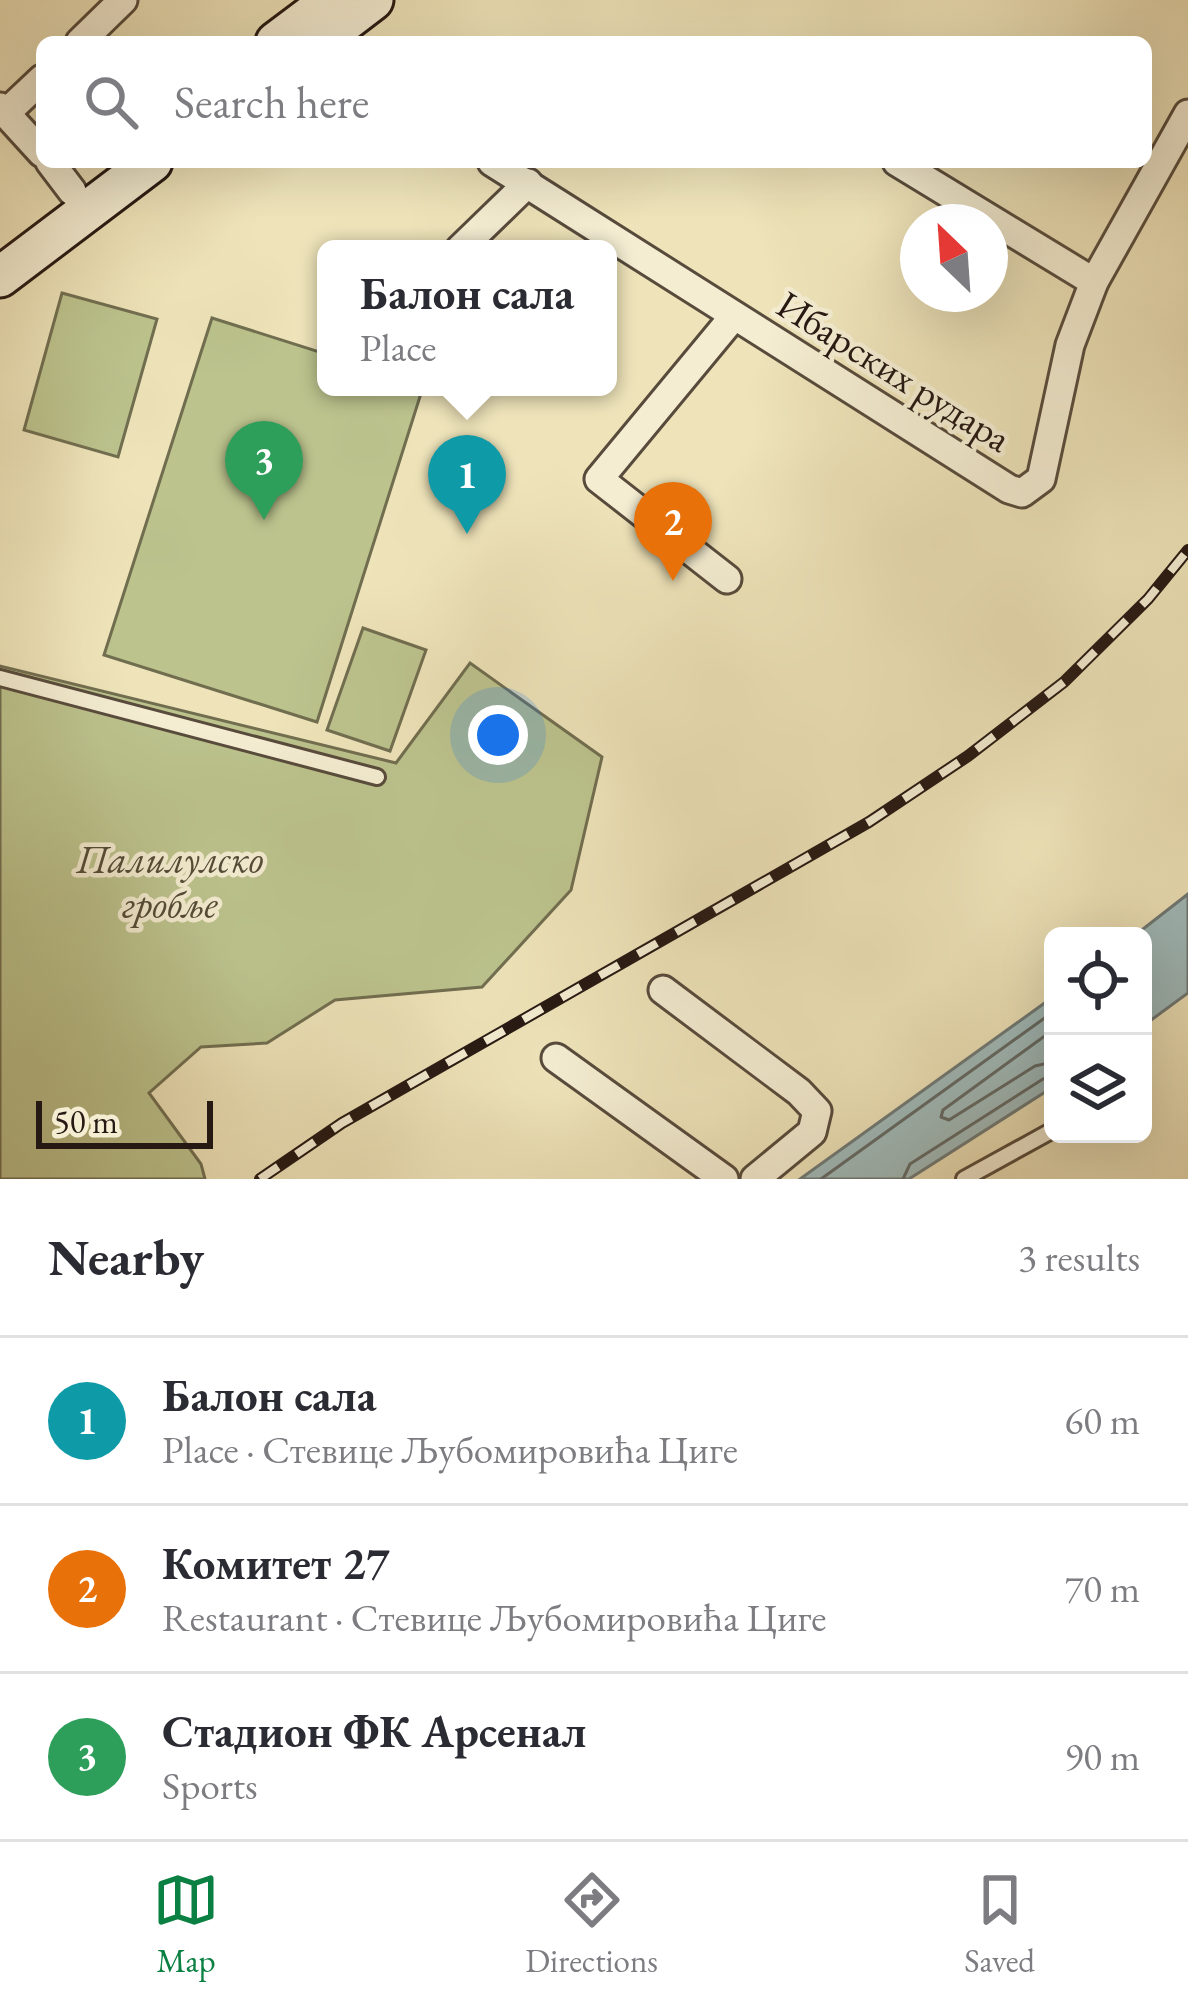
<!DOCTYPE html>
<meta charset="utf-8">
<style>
body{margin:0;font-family:"EB Garamond",serif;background:#f2f2f3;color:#2b2b33}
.controls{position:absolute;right:36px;bottom:36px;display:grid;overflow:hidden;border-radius:18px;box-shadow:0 12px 48px #0002}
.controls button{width:108px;height:108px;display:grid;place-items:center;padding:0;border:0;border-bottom:3px solid #e1e1e2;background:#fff;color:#2b2b33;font:60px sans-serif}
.compass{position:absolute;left:900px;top:204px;width:108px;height:108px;border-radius:50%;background:#fff;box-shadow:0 12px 48px #0002;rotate:335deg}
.scale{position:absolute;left:36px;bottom:30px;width:177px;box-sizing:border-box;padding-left:12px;border:6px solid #261812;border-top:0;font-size:33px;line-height:42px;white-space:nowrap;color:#261812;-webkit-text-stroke:9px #f4edd2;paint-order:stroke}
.you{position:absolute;left:498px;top:735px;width:42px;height:42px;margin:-30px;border:9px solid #fff;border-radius:50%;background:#1a73e8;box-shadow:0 0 0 18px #1a73e833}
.badge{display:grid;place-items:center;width:78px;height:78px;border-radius:50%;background:#0b8043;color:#fff;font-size:39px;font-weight:700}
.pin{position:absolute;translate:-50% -99px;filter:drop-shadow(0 3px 6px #0008)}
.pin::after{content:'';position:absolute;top:63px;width:42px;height:36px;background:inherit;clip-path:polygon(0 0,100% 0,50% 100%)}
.popup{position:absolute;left:317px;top:240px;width:300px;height:156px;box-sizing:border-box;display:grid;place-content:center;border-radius:18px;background:#fff;filter:drop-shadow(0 3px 9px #0005);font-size:39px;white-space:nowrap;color:#7c7c81}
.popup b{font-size:45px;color:#2b2b33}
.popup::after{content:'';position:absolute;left:50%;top:100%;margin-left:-24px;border:24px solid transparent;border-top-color:#fff}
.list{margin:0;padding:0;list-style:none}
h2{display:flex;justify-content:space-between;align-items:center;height:156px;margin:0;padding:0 48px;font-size:51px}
h2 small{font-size:39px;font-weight:400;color:#7c7c81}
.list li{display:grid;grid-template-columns:78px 1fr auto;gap:36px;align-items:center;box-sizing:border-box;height:168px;padding:0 48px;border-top:3px solid #e1e1e2}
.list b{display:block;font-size:45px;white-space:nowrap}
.list p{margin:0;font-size:39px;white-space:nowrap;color:#7c7c81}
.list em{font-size:39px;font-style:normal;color:#7c7c81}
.icon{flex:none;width:66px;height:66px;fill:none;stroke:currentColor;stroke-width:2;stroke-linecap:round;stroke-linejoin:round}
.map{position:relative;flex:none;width:1188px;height:1179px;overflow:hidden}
.search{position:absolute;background:#fff;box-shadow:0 12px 48px #0002;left:36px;right:36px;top:36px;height:132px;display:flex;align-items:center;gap:30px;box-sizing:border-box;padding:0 42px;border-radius:18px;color:#7c7c81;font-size:45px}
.sheet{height:660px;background:#fff}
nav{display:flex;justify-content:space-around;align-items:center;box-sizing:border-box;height:168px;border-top:3px solid #e1e1e2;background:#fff;font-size:33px;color:#7c7c81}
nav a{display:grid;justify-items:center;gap:6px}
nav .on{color:#0b8043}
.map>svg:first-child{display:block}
.green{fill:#bcc38d;stroke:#716e50;stroke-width:3}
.water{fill:#a0bbbb;stroke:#6f7a77;stroke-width:3}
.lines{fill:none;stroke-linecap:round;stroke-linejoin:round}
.shore{stroke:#636a66;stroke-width:3}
.service-casing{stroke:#584b3c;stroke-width:20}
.minor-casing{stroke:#584b3c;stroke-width:33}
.secondary-casing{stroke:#261812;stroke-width:45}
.service{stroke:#f4edd2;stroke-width:14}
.minor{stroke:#f4edd2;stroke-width:27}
.secondary{stroke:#f4edd2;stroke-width:39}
.rail-casing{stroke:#261812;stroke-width:12}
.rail{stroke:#f4edd2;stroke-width:8;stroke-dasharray:22;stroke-linecap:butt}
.labels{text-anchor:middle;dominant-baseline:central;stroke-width:9;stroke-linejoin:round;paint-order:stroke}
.street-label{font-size:39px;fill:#261812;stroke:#f4edd2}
.park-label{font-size:39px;font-style:italic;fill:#534b37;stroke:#f4edd2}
</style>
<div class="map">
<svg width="1188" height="1179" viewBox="0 0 1188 1179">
<rect width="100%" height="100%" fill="#eee3b9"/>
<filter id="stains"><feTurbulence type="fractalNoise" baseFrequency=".00167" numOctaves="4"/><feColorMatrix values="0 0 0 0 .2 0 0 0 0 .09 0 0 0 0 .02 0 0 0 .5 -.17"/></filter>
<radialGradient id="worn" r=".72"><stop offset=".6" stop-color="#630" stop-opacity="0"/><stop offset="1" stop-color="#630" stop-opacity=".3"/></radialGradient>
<g class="green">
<path d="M62,293L157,319L118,457L24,430Z"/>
<path d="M212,318L326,354V387H423L317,722L104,655Z"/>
<path d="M363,628L426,650L390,751L327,730Z"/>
<path d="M470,663L602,757L571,890L482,987L335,1000L267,1043L201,1047L149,1093L201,1164L205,1179H0V666L396,763Z"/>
</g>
<g class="water">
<path d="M1188,894V993L1143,1026V936H1134Z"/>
<path d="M1053,997V1087L909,1179H800Z"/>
</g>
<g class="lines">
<g class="shore">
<path d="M1053,1030L943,1110L941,1117L949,1120L1035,1066L1053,1062"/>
<path d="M821,1179L1053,1012"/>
<path d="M903,1179L910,1164L1043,1079L1053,1077"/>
</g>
<defs>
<g id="service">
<path d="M0,678L377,777"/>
<path d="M964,1179L1053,1130"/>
</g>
<g id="minor">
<path d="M80,42L123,0"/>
<path d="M0,107L42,153"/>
<path d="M6,113L42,79"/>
<path d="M50,162L72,191"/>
<path d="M492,162L1009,489L1022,493L1041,479L1070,345L1094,282L1188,114"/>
<path d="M897,162L1094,282"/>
<path d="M460,249L528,183"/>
<path d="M727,579L599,479L734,316"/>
<path d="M663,990L799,1092L817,1111L812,1132L755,1179"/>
<path d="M556,1058L724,1179"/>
</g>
<g id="secondary">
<path d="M276,42L332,0"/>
<path d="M318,42L373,0"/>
<path d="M0,277L152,162"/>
</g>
</defs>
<use href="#service" class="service-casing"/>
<use href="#minor" class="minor-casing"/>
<use href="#secondary" class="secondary-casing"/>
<use href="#service" class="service"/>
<use href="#minor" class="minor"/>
<use href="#secondary" class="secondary"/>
<defs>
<path id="rail" d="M260,1179L342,1123L869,822L968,756L1064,682L1148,599L1188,550"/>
</defs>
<use href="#rail" class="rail-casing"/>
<use href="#rail" class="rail"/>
</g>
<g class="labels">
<g class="street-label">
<text transform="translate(894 371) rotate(32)">Ибарских рудара</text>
</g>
<g class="park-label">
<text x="170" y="858">Палилулско<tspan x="170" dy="45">гробље</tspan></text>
</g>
</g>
<rect width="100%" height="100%" filter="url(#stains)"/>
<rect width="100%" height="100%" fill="url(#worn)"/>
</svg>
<div class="controls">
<button><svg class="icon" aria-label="locate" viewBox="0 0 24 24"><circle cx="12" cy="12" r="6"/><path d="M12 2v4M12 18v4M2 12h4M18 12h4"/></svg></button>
<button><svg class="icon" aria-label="layers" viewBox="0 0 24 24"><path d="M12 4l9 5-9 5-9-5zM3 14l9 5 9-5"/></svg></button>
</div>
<svg class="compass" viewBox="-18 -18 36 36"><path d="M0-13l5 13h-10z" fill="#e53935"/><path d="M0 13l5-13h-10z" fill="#7c7c81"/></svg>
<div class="scale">50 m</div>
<div class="you"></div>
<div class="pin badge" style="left:467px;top:534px;background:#0f9aa8">1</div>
<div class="popup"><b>Балон сала</b>Place</div>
<div class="pin badge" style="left:673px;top:581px;background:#e8710a">2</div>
<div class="pin badge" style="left:264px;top:520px;background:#2e9e5b">3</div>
<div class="search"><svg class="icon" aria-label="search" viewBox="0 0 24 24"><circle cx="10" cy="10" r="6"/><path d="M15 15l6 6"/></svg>Search here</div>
</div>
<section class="sheet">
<h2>Nearby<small>3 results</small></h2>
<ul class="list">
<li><span class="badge" style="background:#0f9aa8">1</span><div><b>Балон сала</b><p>Place · Стевице Љубомировића Циге</p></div><em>60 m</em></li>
<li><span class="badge" style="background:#e8710a">2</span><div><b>Комитет 27</b><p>Restaurant · Стевице Љубомировића Циге</p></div><em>70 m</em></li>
<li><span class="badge" style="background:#2e9e5b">3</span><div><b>Стадион ФК Арсенал</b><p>Sports</p></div><em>90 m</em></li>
</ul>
</section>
<nav>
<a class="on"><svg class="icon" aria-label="map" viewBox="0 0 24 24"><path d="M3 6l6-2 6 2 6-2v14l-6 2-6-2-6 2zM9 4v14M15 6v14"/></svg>Map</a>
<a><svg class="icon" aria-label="directions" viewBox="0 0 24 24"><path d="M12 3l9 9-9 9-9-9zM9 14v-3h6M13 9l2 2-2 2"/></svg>Directions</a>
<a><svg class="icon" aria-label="saved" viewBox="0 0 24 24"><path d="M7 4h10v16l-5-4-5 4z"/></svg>Saved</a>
</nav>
